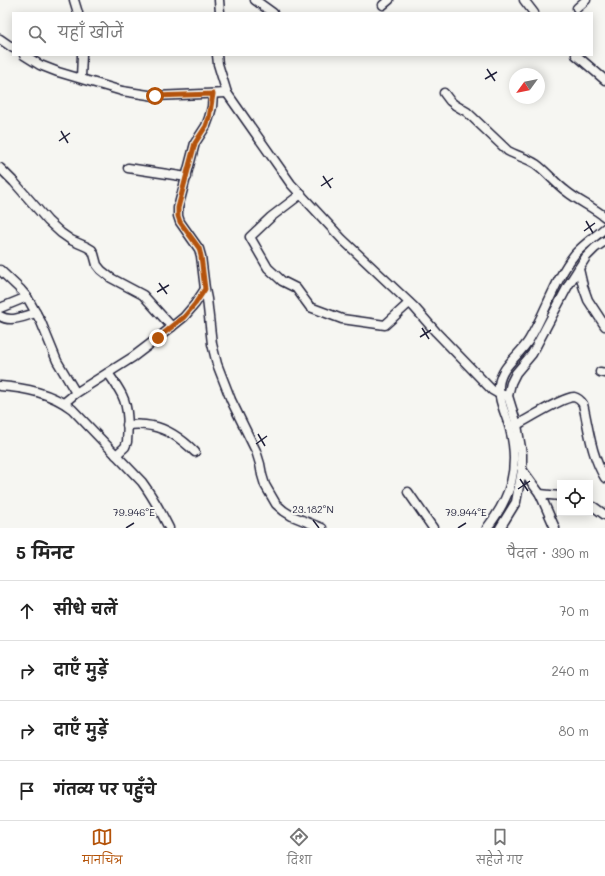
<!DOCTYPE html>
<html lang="hi">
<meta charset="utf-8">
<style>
body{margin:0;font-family:Mali,"Playpen Sans Deva",sans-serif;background:#f6f6f6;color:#222}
.controls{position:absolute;right:12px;bottom:12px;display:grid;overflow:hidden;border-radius:0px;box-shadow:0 2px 10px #0003}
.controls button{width:36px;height:36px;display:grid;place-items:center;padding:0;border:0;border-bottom:1px solid #e0e0e0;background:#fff;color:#222;font:20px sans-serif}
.compass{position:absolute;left:509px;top:68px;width:36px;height:36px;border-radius:50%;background:#fff;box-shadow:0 2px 10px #0003;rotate:237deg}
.stop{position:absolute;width:12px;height:12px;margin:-9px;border:3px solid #b45309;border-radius:50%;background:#fff}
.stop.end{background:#b45309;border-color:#fff;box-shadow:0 1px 4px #0008}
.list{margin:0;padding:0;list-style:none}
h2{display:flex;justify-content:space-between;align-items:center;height:52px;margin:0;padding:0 16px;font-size:17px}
h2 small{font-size:13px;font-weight:400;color:#767676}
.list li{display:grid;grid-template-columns:26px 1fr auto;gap:12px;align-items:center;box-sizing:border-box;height:60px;padding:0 16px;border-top:1px solid #e0e0e0}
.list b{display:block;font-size:15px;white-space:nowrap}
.list em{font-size:13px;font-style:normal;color:#767676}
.icon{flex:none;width:22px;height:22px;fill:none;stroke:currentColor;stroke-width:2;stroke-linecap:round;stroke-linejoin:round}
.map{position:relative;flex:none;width:605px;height:528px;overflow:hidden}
.search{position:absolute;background:#fff;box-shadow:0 2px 10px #0003;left:12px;right:12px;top:12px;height:44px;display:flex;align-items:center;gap:10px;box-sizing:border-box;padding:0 14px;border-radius:0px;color:#767676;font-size:15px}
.sheet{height:292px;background:#fff}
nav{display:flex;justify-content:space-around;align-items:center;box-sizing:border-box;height:56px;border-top:1px solid #e0e0e0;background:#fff;font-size:11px;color:#767676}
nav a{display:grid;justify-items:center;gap:2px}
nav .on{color:#b45309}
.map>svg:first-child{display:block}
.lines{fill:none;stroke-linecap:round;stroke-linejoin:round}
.minor-casing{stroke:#22223b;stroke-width:11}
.minor{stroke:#f6f6f2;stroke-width:8}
.route{stroke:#b45309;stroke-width:5}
.ticks{fill:none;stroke:#22223b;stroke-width:1.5}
.ticks-label{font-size:10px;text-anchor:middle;fill:#22223b;stroke:#f6f6f2;stroke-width:4;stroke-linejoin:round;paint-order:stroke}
</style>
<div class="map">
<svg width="605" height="528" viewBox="0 0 605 528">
<rect width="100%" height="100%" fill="#f6f6f2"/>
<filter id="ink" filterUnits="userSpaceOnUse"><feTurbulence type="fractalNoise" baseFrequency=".025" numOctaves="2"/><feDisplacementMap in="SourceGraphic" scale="8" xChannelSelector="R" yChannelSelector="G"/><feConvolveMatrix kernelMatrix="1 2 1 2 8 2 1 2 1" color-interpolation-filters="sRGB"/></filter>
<g filter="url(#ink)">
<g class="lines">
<defs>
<g id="minor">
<path d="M74,0L78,13"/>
<path d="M219,0L220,13"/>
<path d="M255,0L273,13"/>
<path d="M524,0L534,13"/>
<path d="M383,5L389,0"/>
<path d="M577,8L586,0"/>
<path d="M0,39L13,48"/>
<path d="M24,55L40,65L58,72L122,91L155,96L227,93"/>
<path d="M217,55L218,64L227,93L291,184L342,239L414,307L436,332L492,390L499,394L508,396"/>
<path d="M576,55L605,80"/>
<path d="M81,78L82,55"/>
<path d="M444,93L450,101L455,105L467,112L508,151C517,156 527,158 536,164C547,172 555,183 566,191C578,201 593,207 605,217"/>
<path d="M213,94L212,107L209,118L206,126L195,143L178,208V216L180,222L199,249L201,256L205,289L207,299L212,344L217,364L231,400L256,451L260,464L262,475L265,485L276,504L284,511L292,516L322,528"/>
<path d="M0,168L14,182L48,221L61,233L71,240L87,247L92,250L94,254L97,265L101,270L111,278L143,295L172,327"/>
<path d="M128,168L187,177"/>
<path d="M301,194L271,217L250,237L268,268L282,281L296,288L310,307L342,319L385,325L409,303"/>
<path d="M579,269L583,286L588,300L605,326"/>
<path d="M0,270L21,290L27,297L41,322L57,361L76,393"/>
<path d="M0,308L27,297"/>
<path d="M0,316C11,323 24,316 36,313"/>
<path d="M600,372L605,373"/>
<path d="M108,373C113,380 118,387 122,395C129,409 128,427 127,442L125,447L116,455"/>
<path d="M0,386C26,388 51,393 72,409L142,482C153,497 161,512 169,528"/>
<path d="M64,403L76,393L133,357L158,338L184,317L195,304L205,289"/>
<path d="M127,425C136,424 144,424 152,426C168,429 184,441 195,452"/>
<path d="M517,425C528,419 563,397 574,397C578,398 581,401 583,404C589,430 591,455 605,478"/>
<path d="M521,468L540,494L555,528"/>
<path d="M408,492L433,528"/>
<path d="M540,494L560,496"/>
<path d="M590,506L594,507L605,515"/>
<path d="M487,528C511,497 520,468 510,429C506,414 498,400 499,385C501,366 520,355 529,340C546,312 555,279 575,254C584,244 595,237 605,228"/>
<path d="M500,528L516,502L522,470V454L517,425L508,396L511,383L516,373L532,354L569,284L586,257L595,248L605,241"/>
</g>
</defs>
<use href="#minor" class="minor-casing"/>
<use href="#minor" class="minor"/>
</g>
</g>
<g class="lines" filter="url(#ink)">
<path class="route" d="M155,96L213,94L209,118L206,126L195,143L178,208V216L180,222L199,248L201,256L205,289L195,304L184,317L158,338"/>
</g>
<path class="ticks" d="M487,69L495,81M485,79L497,72M61,131L68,143M59,141L70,133M323,176L331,188M321,186L333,178M586,221L593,233M584,231L595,223M159,283L167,294M157,292L169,285M422,328L429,339M420,337L431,330M258,434L265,446M256,444L267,436M520,479L528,491M518,489L530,481M313,520L319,528M126,528L134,523M458,528L466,523"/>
<g class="ticks-label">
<text x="313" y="513">23.182°N</text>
<text x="134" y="516">79.946°E</text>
<text x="466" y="516">79.944°E</text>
</g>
</svg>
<div class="controls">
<button><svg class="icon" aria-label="locate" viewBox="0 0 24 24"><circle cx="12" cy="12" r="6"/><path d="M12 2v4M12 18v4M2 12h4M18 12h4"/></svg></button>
</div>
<svg class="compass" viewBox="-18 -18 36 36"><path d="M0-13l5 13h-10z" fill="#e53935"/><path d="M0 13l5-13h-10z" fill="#767676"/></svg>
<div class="stop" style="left:155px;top:96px"></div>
<div class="stop end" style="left:158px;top:338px"></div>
<div class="search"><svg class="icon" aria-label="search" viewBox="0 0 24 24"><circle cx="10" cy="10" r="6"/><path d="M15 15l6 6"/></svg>यहाँ खोजें</div>
</div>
<section class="sheet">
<h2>5 मिनट<small>पैदल · 390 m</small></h2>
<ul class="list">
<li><svg class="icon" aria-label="ahead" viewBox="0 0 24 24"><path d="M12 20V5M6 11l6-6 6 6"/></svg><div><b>सीधे चलें</b></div><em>70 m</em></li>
<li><svg class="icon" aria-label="right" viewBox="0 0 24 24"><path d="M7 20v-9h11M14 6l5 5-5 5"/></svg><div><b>दाएँ मुड़ें</b></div><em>240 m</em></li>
<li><svg class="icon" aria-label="right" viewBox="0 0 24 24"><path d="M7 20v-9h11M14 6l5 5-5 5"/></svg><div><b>दाएँ मुड़ें</b></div><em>80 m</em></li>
<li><svg class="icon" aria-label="arrive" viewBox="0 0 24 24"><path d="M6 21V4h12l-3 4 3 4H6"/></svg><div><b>गंतव्य पर पहुँचे</b></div></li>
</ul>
</section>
<nav>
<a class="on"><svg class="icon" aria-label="map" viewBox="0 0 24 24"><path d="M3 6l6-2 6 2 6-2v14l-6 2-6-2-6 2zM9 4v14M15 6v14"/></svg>मानचित्र</a>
<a><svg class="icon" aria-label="directions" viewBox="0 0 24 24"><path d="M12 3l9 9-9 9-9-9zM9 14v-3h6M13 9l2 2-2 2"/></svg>दिशा</a>
<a><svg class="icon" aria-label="saved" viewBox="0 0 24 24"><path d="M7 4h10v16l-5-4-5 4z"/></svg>सहेजे गए</a>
</nav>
